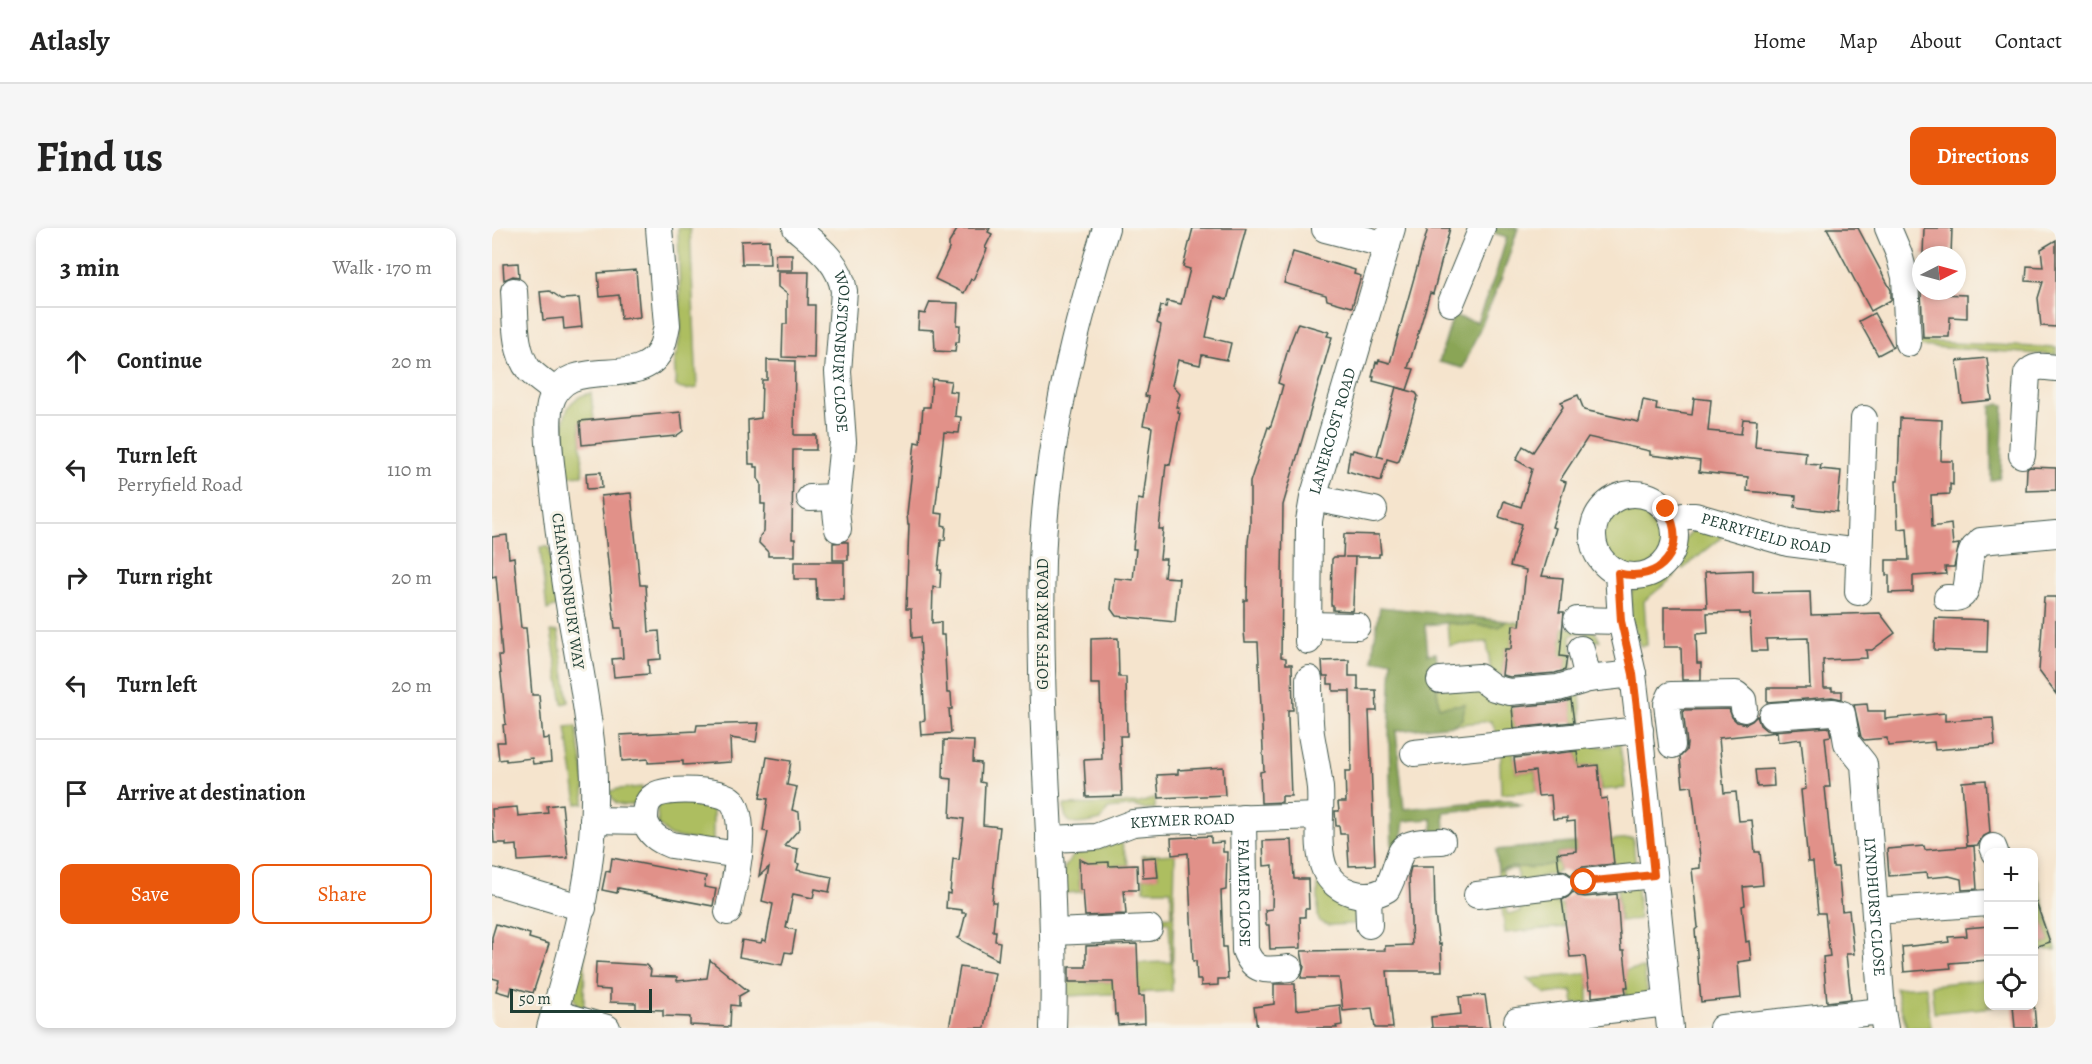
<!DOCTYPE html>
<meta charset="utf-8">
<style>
body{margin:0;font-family:Alegreya,serif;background:#f6f6f6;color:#222}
.controls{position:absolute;right:18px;bottom:18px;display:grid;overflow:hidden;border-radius:12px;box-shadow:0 3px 9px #0003}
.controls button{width:54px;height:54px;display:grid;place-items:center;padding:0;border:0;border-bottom:2px solid #e0e0e0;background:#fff;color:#222;font:30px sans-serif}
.compass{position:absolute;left:1420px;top:18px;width:54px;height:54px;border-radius:50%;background:#fff;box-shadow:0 3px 9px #0003;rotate:84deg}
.scale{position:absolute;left:18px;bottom:15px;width:142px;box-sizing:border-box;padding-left:6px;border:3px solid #1f3d34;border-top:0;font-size:16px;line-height:21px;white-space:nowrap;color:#1f3d34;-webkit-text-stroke:4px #f7f3e8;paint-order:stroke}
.stop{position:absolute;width:18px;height:18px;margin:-14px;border:4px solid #ea580c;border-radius:50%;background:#fff}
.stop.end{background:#ea580c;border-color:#fff;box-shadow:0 2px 6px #0008}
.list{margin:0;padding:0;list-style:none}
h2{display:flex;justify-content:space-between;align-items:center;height:78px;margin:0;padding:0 24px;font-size:26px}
h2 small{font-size:20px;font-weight:400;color:#767676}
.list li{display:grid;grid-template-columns:39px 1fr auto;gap:18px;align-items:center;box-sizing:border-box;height:108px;padding:0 24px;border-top:2px solid #e0e0e0}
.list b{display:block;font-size:22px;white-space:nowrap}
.list p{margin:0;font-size:20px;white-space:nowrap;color:#767676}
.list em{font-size:20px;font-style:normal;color:#767676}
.actions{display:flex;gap:12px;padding:18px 24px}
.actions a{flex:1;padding:14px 0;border:2px solid #ea580c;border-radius:12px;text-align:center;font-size:21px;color:#ea580c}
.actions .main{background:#ea580c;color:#fff}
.icon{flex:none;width:33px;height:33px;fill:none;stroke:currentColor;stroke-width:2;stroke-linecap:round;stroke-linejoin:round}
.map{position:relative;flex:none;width:1564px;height:800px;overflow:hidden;border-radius:12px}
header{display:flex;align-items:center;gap:36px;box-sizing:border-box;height:84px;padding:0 30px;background:#fff;border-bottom:2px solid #e0e0e0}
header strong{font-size:28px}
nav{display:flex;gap:33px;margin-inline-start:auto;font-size:21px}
.intro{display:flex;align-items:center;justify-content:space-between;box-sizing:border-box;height:144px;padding:0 36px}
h1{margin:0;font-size:42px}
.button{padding:15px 27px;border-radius:12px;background:#ea580c;color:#fff;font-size:21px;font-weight:700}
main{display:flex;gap:36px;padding:0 36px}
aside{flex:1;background:#fff;border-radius:12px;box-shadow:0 3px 9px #0003}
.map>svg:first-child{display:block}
.green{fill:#adbe61;stroke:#667e4a;stroke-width:1.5}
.forest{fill:#8aa557;stroke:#547146;stroke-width:1.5}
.building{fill:#e19189}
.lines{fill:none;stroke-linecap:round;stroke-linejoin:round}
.minor-casing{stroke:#3f564b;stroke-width:28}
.minor{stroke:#fff;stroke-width:26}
.route{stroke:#ea580c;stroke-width:8}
.labels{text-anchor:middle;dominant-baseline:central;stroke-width:6;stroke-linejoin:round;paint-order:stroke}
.street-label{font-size:16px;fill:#1f3d34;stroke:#f7f3e8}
</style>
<header>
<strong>Atlasly</strong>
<nav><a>Home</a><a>Map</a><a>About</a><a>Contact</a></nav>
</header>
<div class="intro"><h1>Find us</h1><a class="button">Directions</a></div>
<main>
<aside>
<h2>3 min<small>Walk · 170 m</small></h2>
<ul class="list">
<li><svg class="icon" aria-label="ahead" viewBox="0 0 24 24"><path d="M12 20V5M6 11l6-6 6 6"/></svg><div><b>Continue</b></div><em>20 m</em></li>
<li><svg class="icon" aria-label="left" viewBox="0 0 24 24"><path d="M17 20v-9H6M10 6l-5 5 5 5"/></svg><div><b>Turn left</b><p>Perryfield Road</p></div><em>110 m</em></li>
<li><svg class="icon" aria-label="right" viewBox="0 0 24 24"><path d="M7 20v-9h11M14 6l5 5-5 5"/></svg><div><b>Turn right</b></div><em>20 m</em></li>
<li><svg class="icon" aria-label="left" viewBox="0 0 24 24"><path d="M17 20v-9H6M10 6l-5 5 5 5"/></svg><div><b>Turn left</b></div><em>20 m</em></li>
<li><svg class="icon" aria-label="arrive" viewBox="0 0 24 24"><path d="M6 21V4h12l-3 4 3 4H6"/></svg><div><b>Arrive at destination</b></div></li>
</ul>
<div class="actions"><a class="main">Save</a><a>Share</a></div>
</aside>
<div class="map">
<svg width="1564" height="800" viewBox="0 0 1564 800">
<rect width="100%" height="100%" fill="#f7f3e8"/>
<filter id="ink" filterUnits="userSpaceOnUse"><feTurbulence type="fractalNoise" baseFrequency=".0167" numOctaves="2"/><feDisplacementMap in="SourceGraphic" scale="12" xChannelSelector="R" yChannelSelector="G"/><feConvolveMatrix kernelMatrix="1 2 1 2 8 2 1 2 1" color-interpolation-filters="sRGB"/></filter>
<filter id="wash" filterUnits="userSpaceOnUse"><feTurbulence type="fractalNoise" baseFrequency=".008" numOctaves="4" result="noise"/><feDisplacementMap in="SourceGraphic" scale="24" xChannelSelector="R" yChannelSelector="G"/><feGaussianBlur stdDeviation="1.35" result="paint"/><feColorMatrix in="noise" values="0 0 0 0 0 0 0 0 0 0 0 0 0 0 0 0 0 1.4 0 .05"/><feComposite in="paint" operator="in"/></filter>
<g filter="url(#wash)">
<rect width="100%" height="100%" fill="#f5e4cd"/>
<g class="green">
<path d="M186,0H198L205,160C197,161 191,164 184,158L182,131L185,125L189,103Z"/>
<path d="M1421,113L1564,120V127L1425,118Z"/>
<path d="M99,165L102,192L88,194L91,247L76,248C73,219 59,172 99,165Z"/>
<circle cx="1142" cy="307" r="34"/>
<path d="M1204,301L1230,303L1229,310L1191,341L1184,335C1184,320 1192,309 1204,301Z"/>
<path d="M48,319H57L67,377L55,382Z"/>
<path d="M1176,341L1184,347L1152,373L1155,417L1148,418L1139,391V364C1151,354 1165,351 1176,341Z"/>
<path d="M1014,393L1102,403L1108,412L1096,415L1093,403L1079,407L1080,440L1072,454L1075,429L1068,428L1071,402L1021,397L1019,421H1013L1010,448L999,446L995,414L957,417L955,395L1007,399Z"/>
<path d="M59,403L66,404L77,474L71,476Z"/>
<path d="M945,460L1088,463L1090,496L1083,503L1078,467L1019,474L1023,510L1005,506L999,493L961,497L970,491L973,476L947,479Z"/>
<path d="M84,498L93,551L92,575L85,576L74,499Z"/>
<path d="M1127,509L1134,560L1109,562L1106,537L1087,539L1084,513L1111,519L1123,518Z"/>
<path d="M1021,519L1024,545L1043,543L1045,563L1009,566L1008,535L1010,525Z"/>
<path d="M150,559C150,575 139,581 124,575L116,564L126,561Z"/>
<path d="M663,570V581L653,582L643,578L616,581L609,592C592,596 571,603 572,577L648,575Z"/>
<path d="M221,573V615L178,608L166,596L165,579L167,574Z"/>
<path d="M1141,610L1144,643L1122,642L1119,612Z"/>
<path d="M629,613L637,637L617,638L588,634L586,640L588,662H592V664L573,665L572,640L582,627L617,618Z"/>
<path d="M683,626L680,763L576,768V754H589L594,742L595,755L637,753V744L646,743V735L679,734L677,694H663L666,689L680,688L679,662H652L651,650L666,648L664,630H650V628Z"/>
<path d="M1066,634L1067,644L1026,655L1025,641L1011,642L1012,656L1008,657L1006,643C1020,636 1032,641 1046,639C1053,638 1059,636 1066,634Z"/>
<path d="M1542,638L1564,722H1551L1544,719L1558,714L1542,662Z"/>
<path d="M829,653L863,679V696L837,697L828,694L826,689V656Z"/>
<path d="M1145,659L1147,691L1128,693L1125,661Z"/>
<path d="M1027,670H1065V676H1070L1072,699L1013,705L1009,672H1013L1015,686L1028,684Z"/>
<path d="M91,719L93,721L92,780L86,778L80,766Z"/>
<path d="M1152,740L1156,770L1134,771V745L1096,749V775L1082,776L1080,763L1054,766L1036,751Z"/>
<path d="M1496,751V778L1502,779L1442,785L1439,757Z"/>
<path d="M1434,758L1439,800H1415L1403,760Z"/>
</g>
<g class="forest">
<path d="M1001,0H1026L1010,49L971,140L947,134L961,88L985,94L1004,45L1015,9L999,4Z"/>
<path d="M1508,176L1512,177L1509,241L1507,250L1499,253V178Z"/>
<path d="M888,379L1014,393L1007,399L955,395L933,397L936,426L944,425L947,445L943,447L947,479L973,476L970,491L961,497L904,503L912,581L1007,572H1019L1029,577L952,584L953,604L941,605L940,591L912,593L909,615L900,625L897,507L900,432L881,433L882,415Z"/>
<path d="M1091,614L1084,623L1065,625L1066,634C1059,636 1053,638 1046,639C1032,641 1020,636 1006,643L1004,622Z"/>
</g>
<g id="blocks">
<g class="building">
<path d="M466,0H498L496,4L500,6L493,20L495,21L481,52L479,51L472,65L443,51L457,21V15Z"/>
<path d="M701,0H754L735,72L723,68L714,109L739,115L735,132L710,127L708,137L686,132L680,157L688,166L684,179H687L686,184L688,185L678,237L674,236L667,301H671L668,331H674L672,349L687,350L683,394L624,388L619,381L622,350L641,352L644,321H641L646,271L651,272L660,199L651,197L657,169L653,168L668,103L669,97L665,95L669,78L674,79L675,73L689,76L698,41L691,39Z"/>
<path d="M936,0H958L941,66L938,65L916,140L922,141L915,162L881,153L882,149H880L884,134L886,135L887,132L898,135Z"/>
<path d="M1335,0H1366L1399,62V72L1379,83Z"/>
<path d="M1432,0H1460L1459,27H1431Z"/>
<path d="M277,12L278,36H250L249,13Z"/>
<path d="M1564,12V99L1549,98L1546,70L1551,54L1534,53L1535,38L1551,39L1549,21Z"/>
<path d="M801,24L863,42L862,46L869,48L860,79L835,72L834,67L792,55Z"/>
<path d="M283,26H300V42H284Z"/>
<path d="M26,35L27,49L21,48L12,52L11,36Z"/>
<path d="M144,42L148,89L129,91L127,67L108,69L106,45Z"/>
<path d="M286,44H317L316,77H323L322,130L290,129L291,96H295V66L286,59Z"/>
<path d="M58,63L70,71L87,70L90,99L72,101L71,90L51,92L48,64Z"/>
<path d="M1429,63H1446V66L1475,67V90L1458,89L1457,109H1431Z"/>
<path d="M438,74L466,75L465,97H468L467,114H464L463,124L443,123L442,102L426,101L427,85L433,86Z"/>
<path d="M1382,85L1401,119L1386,127L1367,93Z"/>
<path d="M806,95L837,104L835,108L840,109L791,277L789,429L794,430V436H800L801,482H796V490L799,568H790V574L769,575L768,544L772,543L766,414H753L752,403V372H755L756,314L758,298V254L776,199L778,200L785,179L791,157L786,155L797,118Z"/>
<path d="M1495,130L1500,172L1470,175L1465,133Z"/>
<path d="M275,132L303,133L302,207H324V222H301L300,311H303V328H276V324L267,315L268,308L272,303L273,276H269V255L266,251V239H262V236H257L256,192L269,190L270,152H275Z"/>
<path d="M440,151L459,153L457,163L465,164L463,188L469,189L467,205L452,204L443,285L451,286L450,297L454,298L453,312H449L446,342H449L448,360L441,359L440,395L449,394V407H452L455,465H459L460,481H457L459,505L429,507L428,493L433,492L428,409L420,410L419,381H414L417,296H416L415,286L423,214L428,215L431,179H438Z"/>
<path d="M904,159L924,165L926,168L907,233L905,234L895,231L889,253L855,243L858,224L860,225L861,222L892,230L885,228Z"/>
<path d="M1086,167L1092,182L1147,194L1151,172L1165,175L1164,182L1200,187L1202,170L1219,172L1216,203L1249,206L1251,191L1265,192L1263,219L1314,224L1313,236L1329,237L1328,241L1349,243L1345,284L1303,279L1304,268L1255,263L1256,249L1207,244L1208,233L1158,227V223L1096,209L1068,252L1074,254L1060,299L1064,300L1050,348L1071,350L1068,380L1067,384H1072L1068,428L1075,429L1073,442L1063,445L1018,449L1010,447L1013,421H1019L1021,397L1028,398L1034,342L1018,338L1030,296L1007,289L1012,273L1029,279L1040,241L1024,232L1031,218L1041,224L1071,179L1069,174Z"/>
<path d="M189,184L191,203L184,208L90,217L88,193Z"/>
<path d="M1408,190L1450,192L1449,233H1461V257L1458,256V266L1439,267L1440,299L1459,296L1461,317L1467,316L1462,339H1453L1454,346L1421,348V364L1397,365V347H1394V332H1417L1415,300L1406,301L1404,253H1406Z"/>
<path d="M1538,239L1564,240V262L1534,263L1535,241Z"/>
<path d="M109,244L110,260L95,261L94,245Z"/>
<path d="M139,265L148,357H154L157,404L167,403L169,431L156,432L157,446L122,449L120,431L131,430L129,400H123L109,268Z"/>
<path d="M852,306L887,307L889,326H887V329H853H863L861,377L860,383L841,382V377H839L840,331L842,329H851Z"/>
<path d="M15,307L17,330L22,329L29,400H34L40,467H47L51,511L57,510L59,534L41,536L40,530L14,533V531L7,532L5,514H13L11,497L14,496L7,427H10L8,402H9L4,348L0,349V309Z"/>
<path d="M352,314H356V332H341V315Z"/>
<path d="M302,334H352V372H325L324,351H302Z"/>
<path d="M1261,342V365L1318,364L1319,387L1388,385L1403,405L1380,422H1374L1375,430L1331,432L1332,460H1340V463H1350V471L1340,469L1275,474V460H1318L1316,410L1274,411L1275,423H1260L1258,386H1248V384L1215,385L1216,405L1204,406L1205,435H1209V452H1190L1189,419H1172V379H1215L1213,344Z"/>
<path d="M1552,369H1564V466L1547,443Z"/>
<path d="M1443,390L1496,392L1495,424L1442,422Z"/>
<path d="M626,410L627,449H634L635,508H628L630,568L594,569L592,532L610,531L608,456H599V411Z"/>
<path d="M857,432V448H866V462H884L885,483H877L883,637L857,638L855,606H848L847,598H844L843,583H847L846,574H854L853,543H859L858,463H841V456H836V448H831L830,433Z"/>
<path d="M1079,472L1082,494L1022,500L1020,479L1067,475Z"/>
<path d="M1375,476L1376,483H1393V491L1453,485V493L1501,490L1503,517L1443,522L1442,514L1396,518L1395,510L1372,512L1369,509L1362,477Z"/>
<path d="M1237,481L1240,489L1245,494L1254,496L1260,493L1265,488L1268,497L1274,502L1280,503L1337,499L1339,508L1333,509L1338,559H1333L1341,639H1346L1350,683L1357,682L1362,726H1354L1359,771L1335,774L1331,729L1338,728L1336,714L1333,685H1326L1321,634H1316L1309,562L1314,561L1309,511L1286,514L1285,504L1227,510L1232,565L1244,564L1247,593L1260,592L1263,624H1268L1271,657L1251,659L1253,677L1250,678L1254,714L1257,713L1259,732L1246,734L1249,770L1209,774L1203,702L1206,699L1200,641L1208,640V629L1200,558L1191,559L1188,529L1194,523L1195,516L1191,482Z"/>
<path d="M267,495L264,514L238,510L239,534L191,537V533L156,535V531L130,533L128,507L204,503L205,497Z"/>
<path d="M452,512L482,513L481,534L489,535L488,554L493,555L491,597L508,599L500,674H504L501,703H504L503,713L508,714L506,732L465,710L468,709L474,685H470V682L454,680L455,665L458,666L461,631L467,632L472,591L458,589L460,551L451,550Z"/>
<path d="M1085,523L1087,539L1106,537L1109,571L1115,570L1122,636L1090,639L1084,642L1079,647L1073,643L1067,642L1065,625L1084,623L1083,593L1075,594V590L1061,591L1059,567L1046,568L1043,543L1024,545L1022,530Z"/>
<path d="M275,529L299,533L295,557L305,559L300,582L307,584L308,600L292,618L306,621L304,635L307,636L305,642L340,649L337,664L323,661L321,670L301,666L294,700L304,702L300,725L293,724L290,737L247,729L250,712L269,715L270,712L274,713L281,676L270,673L277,639L267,648L276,604L271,603L276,571L268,570Z"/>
<path d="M731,539L733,567L667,570L665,547L686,546V542Z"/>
<path d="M1281,541L1282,558L1265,559L1263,542Z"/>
<path d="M1494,552L1498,605L1490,609L1486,617L1475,618L1470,554Z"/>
<path d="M70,576L76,630L26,633L25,617L14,618V615H2L0,581L25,579L26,588L56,585L55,578Z"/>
<path d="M719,608V615L731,614V624H735L734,662L729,663L731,719H734L736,751H726V757L709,758V752H705L704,733H701L696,625L680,627L679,610Z"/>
<path d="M800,612L802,651H816L817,681H813V689H808L809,720L778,721L777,697H774L773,682L780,681L781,637L772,638L771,613Z"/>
<path d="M1432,618L1433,622L1482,618L1485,661L1470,662L1469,651L1457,648L1435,650L1434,645L1397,648L1395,621Z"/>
<path d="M664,629L666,649L651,650L650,630Z"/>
<path d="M120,630L214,648L212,659L224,661L221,678L126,660L125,665L110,662L114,643L118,644Z"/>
<path d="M587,631L596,635L617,634V638L645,637L646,662H632L634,686L593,688L591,662H588Z"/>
<path d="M919,639H942L943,686L947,717L949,716L950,743H895L901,800H883L880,780L851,783L847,750H809L812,739L809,723L893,722V718L920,717L917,647Z"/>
<path d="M1081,664L1086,668L1093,669L1125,666L1129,723H1132L1136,759H1133L1134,765L1100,769V761H1097L1093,728L1078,729L1070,672L1076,669Z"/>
<path d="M1544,674L1558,714L1542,719V675Z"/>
<path d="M4,696L38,706L37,710L57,716L41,765L20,759L18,767L4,763L7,752L0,750V709Z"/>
<path d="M1497,698V732L1458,735L1459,740L1412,744L1410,719L1457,714L1456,709L1475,708L1474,700Z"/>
<path d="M645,716L647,768H652L653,795L626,797L625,786L623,787L621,754H577V739H594V718Z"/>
<path d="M218,732L256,763L247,768V778L239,777L238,799L198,797V789L171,788V782L144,781V775L118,774V762L103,761L104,734L154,737L159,742L158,748L185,749V753L215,750Z"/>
<path d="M468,739L503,745L493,800H457Z"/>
<path d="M782,756H803L804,782L848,777L850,797L844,798L845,800H765L762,779L782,776Z"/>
<path d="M993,767L998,800H940L939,789L969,786L967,769Z"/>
<path d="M1521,777H1542L1544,800H1523Z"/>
</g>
</g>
</g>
<g filter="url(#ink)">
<use href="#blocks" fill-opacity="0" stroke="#3f564b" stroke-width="1.5"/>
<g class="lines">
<defs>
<g id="minor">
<path id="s1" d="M304,0C325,18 348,34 352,63L346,144L351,214L344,283L346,301"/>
<path d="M1396,0L1407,26L1413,49L1416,115"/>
<path d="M833,1L895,17"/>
<path d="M22,63C24,88 21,122 37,142C45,150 54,156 63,163"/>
<path d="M959,75L990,0"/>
<path d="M1530,227L1535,146C1542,136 1553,139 1564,140"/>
<circle cx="1142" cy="307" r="41"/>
<path d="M318,270L345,269"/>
<path d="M821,270L882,282"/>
<path id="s2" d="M1181,292L1191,288H1203L1296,315L1367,324"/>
<path d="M1126,345L1129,393L1141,446L1146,489L1178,800"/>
<path d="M1366,364L1372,191"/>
<path d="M1455,370C1459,370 1465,371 1469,368C1480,361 1473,332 1482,320C1484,318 1487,316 1489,313L1564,306"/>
<path d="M1085,392L1129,393"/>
<path d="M816,397L865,398"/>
<path id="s3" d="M816,413L817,293L821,270L900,0"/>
<path d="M1089,421L1096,451L1141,446"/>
<path d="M817,451C817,469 817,488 819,506C822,524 826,542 828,560C830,585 823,620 833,642C843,665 874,674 895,661C914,624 897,613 950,613"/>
<path d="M948,452L987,449L1002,460L1017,464L1066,460L1096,451"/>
<path id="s4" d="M1280,488L1341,484L1350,486L1355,515L1372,536L1390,783L1393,800"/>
<path d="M1180,517L1175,476L1179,467L1244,466L1251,472L1252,481"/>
<path d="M922,525L1148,502"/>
<path id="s5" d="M751,590L753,722C762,746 776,742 797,740"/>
<path d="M101,592L153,593C153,583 153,574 162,568C173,559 233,561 241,574C257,598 242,658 236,684"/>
<path d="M153,593C158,607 166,612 179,617L247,627"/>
<path id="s6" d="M557,611L604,609L641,595L667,593L828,588"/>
<path d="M1501,619L1503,624"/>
<path d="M0,653L91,680"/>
<path d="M1092,654L1162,647"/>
<path d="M985,667L1068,657"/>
<path d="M876,668L877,697"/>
<path d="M1384,683L1496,675"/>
<path d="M561,704L657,700"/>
<path d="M63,785L115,800"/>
<path d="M1025,793L1175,775"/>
<path d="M58,800C84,712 108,625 101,533C97,486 88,440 80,394C72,350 67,307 62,263C60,240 53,199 58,177C72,122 145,165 168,123C172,115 173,106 175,97L167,0"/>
<path d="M561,800C563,749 561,697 559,646C554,542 547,437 550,333C554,219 580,109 614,0"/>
<path d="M1230,800L1390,783"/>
</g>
</defs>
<use href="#minor" class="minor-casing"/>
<use href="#minor" class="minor"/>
</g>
</g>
<g class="lines" filter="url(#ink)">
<path class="route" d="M1092,654L1162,647L1146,489L1141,446L1129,393L1126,345C1168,356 1198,320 1174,281"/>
</g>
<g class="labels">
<g class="street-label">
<text stroke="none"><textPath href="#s1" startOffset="142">WOLSTONBURY CLOSE</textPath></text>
<text stroke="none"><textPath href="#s3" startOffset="213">LANERCOST ROAD</textPath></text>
<text stroke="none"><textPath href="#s2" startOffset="96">PERRYFIELD ROAD</textPath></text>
<text transform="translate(76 363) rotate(82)">CHANCTONBURY WAY</text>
<text transform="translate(551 396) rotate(-90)">GOFFS PARK ROAD</text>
<text stroke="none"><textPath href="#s6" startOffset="136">KEYMER ROAD</textPath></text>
<text stroke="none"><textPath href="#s5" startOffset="75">FALMER CLOSE</textPath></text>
<text stroke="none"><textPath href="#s4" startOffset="270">LYNDHURST CLOSE</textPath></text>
</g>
</g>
</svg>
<div class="controls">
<button>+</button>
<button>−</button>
<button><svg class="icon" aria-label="locate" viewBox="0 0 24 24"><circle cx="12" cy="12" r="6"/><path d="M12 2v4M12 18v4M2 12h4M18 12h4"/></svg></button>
</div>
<svg class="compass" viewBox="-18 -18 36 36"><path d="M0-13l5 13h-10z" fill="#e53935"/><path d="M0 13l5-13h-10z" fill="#767676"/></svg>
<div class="scale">50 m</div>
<div class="stop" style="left:1092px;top:654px"></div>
<div class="stop end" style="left:1174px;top:281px"></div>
</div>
</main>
